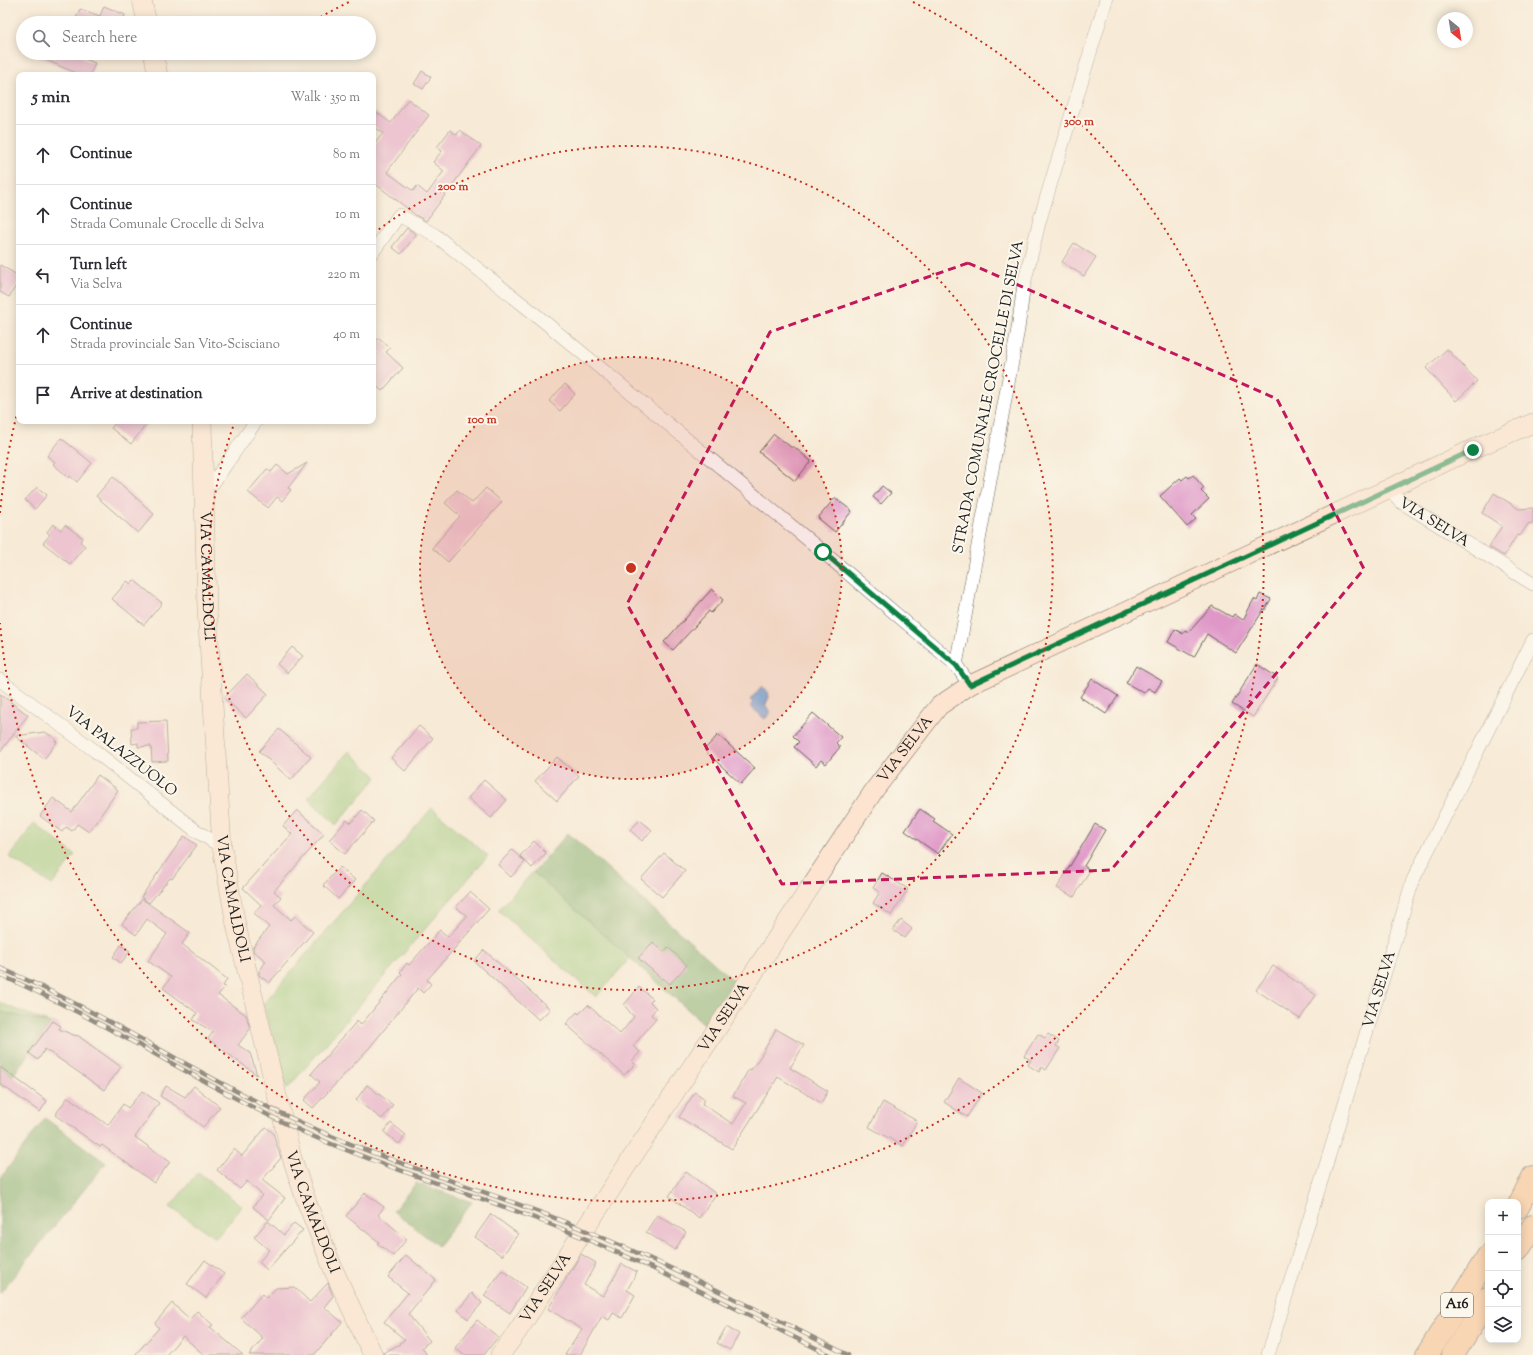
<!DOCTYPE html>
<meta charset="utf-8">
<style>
body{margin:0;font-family:"Sorts Mill Goudy",serif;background:#f7f7f7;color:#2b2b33}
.controls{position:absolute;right:12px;bottom:12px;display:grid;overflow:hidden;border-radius:8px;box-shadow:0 2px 10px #0003}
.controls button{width:36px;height:36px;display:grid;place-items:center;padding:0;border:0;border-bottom:1px solid #e1e1e2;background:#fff;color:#2b2b33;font:20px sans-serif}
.compass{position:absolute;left:1437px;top:12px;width:36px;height:36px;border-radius:50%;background:#fff;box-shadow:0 2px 10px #0003;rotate:150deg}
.stop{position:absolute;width:12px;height:12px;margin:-9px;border:3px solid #0b8043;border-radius:50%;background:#fff}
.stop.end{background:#0b8043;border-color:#fff;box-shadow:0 1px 4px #0008}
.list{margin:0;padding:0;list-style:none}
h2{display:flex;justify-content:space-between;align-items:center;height:52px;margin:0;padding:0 16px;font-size:17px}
h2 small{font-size:13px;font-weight:400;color:#7c7c81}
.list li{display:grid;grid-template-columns:26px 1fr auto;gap:12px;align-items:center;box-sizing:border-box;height:60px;padding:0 16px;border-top:1px solid #e1e1e2}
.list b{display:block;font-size:15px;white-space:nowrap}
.list p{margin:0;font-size:13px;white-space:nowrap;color:#7c7c81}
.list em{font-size:13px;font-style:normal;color:#7c7c81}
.icon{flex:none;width:22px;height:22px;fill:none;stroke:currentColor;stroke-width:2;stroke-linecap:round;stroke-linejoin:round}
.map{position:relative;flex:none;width:1533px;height:1355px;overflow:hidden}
.search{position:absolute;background:#fff;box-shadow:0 2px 10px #0003;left:16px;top:16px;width:360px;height:44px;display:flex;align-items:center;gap:10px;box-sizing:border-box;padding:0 14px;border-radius:22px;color:#7c7c81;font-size:15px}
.panel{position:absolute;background:#fff;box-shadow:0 2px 10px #0003;left:16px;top:72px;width:360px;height:352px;border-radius:8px}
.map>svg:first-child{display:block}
.green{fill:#95c879;stroke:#58724a}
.forest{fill:#78ac69;stroke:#4a6442}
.water{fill:#6dade0;stroke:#44647e}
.building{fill:#df97c7}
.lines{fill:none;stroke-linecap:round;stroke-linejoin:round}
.street-casing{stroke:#69645d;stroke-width:14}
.secondary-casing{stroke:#69645d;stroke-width:20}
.highway-casing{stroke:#69645d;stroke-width:24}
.street{stroke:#fff;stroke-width:13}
.secondary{stroke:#fde4d0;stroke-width:19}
.highway{stroke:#f9bc8a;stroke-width:22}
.rail-casing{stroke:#1c1c1c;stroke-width:4.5}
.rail{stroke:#fbf7ec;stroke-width:3;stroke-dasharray:9;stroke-linecap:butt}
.route{stroke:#0b8043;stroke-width:5}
.marked{fill:none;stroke:#c2185b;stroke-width:3;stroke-dasharray:8 5;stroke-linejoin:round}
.ring{fill:none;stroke:#c8321e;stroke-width:2;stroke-dasharray:2 4}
.labels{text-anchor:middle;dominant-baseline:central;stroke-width:4;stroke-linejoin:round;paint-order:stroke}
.shield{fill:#fbf7ec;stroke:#5f5e5a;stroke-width:1}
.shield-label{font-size:14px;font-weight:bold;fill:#1c1c1c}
.street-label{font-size:15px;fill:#1c1c1c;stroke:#fbf7ec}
.centre{fill:#c8321e;stroke:#fbf7ec;stroke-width:2}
.ring-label{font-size:12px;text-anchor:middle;font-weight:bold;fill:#c8321e;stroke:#fbf7ec;stroke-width:4;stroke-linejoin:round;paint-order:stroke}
</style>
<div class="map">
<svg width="1533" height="1355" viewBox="0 0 1533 1355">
<rect width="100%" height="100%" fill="#fbf7ec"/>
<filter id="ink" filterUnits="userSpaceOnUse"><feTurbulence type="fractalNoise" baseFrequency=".025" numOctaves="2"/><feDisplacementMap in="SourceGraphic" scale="8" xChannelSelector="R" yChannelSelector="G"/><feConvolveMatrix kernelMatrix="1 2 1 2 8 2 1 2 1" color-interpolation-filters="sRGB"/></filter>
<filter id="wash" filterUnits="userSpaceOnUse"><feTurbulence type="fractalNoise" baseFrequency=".012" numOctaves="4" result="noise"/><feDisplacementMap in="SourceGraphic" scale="16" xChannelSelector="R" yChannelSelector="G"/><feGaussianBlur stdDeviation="0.9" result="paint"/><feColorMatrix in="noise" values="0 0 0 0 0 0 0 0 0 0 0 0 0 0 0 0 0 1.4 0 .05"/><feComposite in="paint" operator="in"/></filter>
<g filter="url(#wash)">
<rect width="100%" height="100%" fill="#f7ebd7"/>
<g class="green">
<path d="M349,751L377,777L336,825L308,798Z"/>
<path d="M432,808L488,856L287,1089L263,1004Z"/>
<path d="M34,823L75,855L52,885L9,857Z"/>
<path d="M533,872L630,958L596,997L498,910Z"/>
<path d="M0,1003L51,1023L0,1012Z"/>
<path d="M198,1172L242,1206L216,1238L170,1207Z"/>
</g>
<g class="forest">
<path d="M568,833L734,981L704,1024L533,872Z"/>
<path d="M0,1012L51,1023L4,1088L0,1085Z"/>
<path d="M45,1118L106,1163L0,1293V1179Z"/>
<path d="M416,1183L472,1202L438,1246L393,1211Z"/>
</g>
<path class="water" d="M762,686L768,692L769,697L765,706L771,712L765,719L750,706L753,703L750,700Z"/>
<g id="blocks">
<g class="building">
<path d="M104,6L125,15L122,23H74L80,9L100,16Z"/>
<path d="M29,53H85L82,58L95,63L90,75H81Z"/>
<path d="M422,71L431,77L423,89L414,84Z"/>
<path d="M408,99L429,115L387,172L413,191L417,186L427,194L444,171L433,162L442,151L437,147L450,130L457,135L460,130L481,146L426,221L417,216L373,182V146L383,133L373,126V110L391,123Z"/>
<path d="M407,228L416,234V235L401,254L392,247Z"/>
<path d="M1074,243L1096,257L1084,276L1062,262Z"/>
<path d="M0,265L19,276V281L9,297L0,292Z"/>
<path d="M379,338L390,348L386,352L403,368L382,391L373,383V340L375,341Z"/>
<path d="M1447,349L1477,381L1456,401L1426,368Z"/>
<path d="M565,384L575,394L560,411L549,401Z"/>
<path d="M117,421H149L131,444L111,428Z"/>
<path d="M774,434L792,448L793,446L811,461L795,481L759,452Z"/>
<path d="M61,438L92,463L77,482L70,476L69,478L53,464L55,462L47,456Z"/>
<path d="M307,463L288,488L291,490L282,501L277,497L268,508L248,492L267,469L271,472L277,465L288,474Z"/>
<path d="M1193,475L1204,488L1201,491L1209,499L1192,515L1196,519L1187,527L1160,496L1180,478L1182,480L1187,476L1189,478Z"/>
<path d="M113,477L154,514L138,533L96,496Z"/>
<path d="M882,486L891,493L881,504L873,497Z"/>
<path d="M37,487L47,495L35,509L25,500Z"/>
<path d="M486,488L502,502L448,562L432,548L460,516L445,503L457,490L472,503Z"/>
<path d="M1494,493L1519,509L1533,508V523L1528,524L1520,536L1517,535L1504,556L1489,547L1502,526L1482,513Z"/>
<path d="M835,498L852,511L835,532L818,518Z"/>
<path d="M53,524L61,530L65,525L83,538L80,542L85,546L70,564L43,543L50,535L47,532Z"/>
<path d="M134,580L162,603L144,625L112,599L127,581L131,584Z"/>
<path d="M712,589L723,600L711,613L709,611L673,650L664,642Z"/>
<path d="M1260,594L1271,599L1265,610L1264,609L1236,653L1207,634L1194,657L1168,642L1175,629L1183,634L1185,630L1189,632L1212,606L1232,617L1234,614L1243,620L1254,599L1257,601Z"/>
<path d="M292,647L303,656L287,673L277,664Z"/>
<path d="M1257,664L1278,678L1253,717L1232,704Z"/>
<path d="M1136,666L1162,681L1155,692L1148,688L1144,693L1126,683Z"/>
<path d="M247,674L268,694L246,718L224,698Z"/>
<path d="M1092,679L1118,696L1106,714L1080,697Z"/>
<path d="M0,694L28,715L0,752Z"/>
<path d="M813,713L841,737L836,743L840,747L826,764L821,760L816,766L794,747L799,742L793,736Z"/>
<path d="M166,721L168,761L152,762L151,746L138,747V743L132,744L131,728H137V722Z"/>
<path d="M419,726L433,738L405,771L391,758Z"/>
<path d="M279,729L311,757L291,780L259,751Z"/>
<path d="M45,732L56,739L55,741L57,742L44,759L15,736Z"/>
<path d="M718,735L755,768L741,784L704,750Z"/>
<path d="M557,757L579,776L557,801L535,781Z"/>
<path d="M98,775L118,790L89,832L77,824L72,831L66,827L62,832L40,816L53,798L72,812Z"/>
<path d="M484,780L507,800L491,818L468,798Z"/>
<path d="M920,809L935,819L933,821L952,834L938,854L905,831Z"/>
<path d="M297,810L324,834L274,891L281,897L274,905L291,920L295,916L313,932L269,983L259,975V972L266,961L253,951V947L269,927L254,913L261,905L243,888L292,834L283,826Z"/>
<path d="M362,810L374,821L345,854L329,840L347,820L351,823Z"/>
<path d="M640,820L652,830L642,841L630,830Z"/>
<path d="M1095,824L1105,830L1084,866L1090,870L1074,897L1057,888Z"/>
<path d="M184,836L197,845L172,879L170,878L149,903L141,897Z"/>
<path d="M534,841L546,853L532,868L520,856Z"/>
<path d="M512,850L525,862L511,877L498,865Z"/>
<path d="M664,853L685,871L662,897L641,879Z"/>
<path d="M340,867L355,880L338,899L323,885Z"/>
<path d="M882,873L908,889L891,915L873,903L880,892L873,888Z"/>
<path d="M470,892L489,909L427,980L431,984L423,993L418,988L370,1047L313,1108L304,1100L320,1082L311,1074L357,1021L361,1025L402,974L400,972L407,963L409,965L440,930L448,937L467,916L456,907Z"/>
<path d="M142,899L190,933L182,944L227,979L223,986L225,987L218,995L246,1015L250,1029L238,1045L250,1053L257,1075L208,1039L213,1032L193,1020L197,1013L163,988L171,977L148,961L167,934L147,919L136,935L122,924Z"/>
<path d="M901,920L912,929L905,938L893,930Z"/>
<path d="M653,942L664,952L668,947L687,965L670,984L663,978L662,979L638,958Z"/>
<path d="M121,945L130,951L121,963L113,957Z"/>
<path d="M484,950L550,1009L539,1020L474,961Z"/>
<path d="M1273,966L1316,995L1300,1019L1256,990Z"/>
<path d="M639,987L653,999L650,1002L656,1008L651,1015L656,1019L633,1046L640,1052L632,1061L635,1064L624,1075L566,1024L577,1012L579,1014L588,1005L620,1034L634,1017L624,1005Z"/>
<path d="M53,1021L61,1026L59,1029L76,1036L77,1035L121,1067L104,1090L45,1049L38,1060L29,1053Z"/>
<path d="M776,1029L804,1045L790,1068L828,1091L821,1103L778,1077L732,1149L679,1117L695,1092L705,1099L702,1104L733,1124L746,1103L733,1096L749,1069L751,1070L762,1054Z"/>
<path d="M1038,1034L1045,1038L1048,1034L1059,1041L1056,1046L1060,1048L1046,1070L1042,1067L1039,1072L1028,1065L1031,1060L1024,1056Z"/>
<path d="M0,1067L47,1101L40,1112L0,1084Z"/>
<path d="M959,1078L982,1093L967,1117L944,1102Z"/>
<path d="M367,1085L393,1105L382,1119L356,1100Z"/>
<path d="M166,1086L185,1097L194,1086L220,1107L203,1127L178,1107L160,1096Z"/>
<path d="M142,1091L159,1103L135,1137L170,1162L154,1183L102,1145L100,1147L55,1115L68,1097L108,1125L123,1104L128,1108Z"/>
<path d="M883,1102L917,1121L903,1146L869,1127Z"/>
<path d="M391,1123L406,1135L399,1144L384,1132Z"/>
<path d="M266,1127L273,1133L281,1158L262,1180L285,1198L269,1220L253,1207L262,1195L247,1181L240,1189L217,1170L234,1149L242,1156Z"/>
<path d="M686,1172L716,1194L699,1218L669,1196Z"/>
<path d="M365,1193L384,1207L378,1215L407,1239L393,1256L377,1243L379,1242L346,1216Z"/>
<path d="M491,1214L518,1234L502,1256L475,1237Z"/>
<path d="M657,1215L686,1232L675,1250L646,1232Z"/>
<path d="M268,1221L284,1235L294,1223L303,1230L267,1270L259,1262L269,1250L254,1237Z"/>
<path d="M581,1254L596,1263L584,1285L603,1296L622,1264L637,1272L627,1290L635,1295L622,1318L613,1313L609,1320L602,1316L580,1355H565L582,1329L548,1309Z"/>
<path d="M406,1255L436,1280L408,1314L430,1341L422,1347L427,1355H384L383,1353L400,1344L399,1343L405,1340L384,1322L408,1293L388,1277Z"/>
<path d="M205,1260L224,1274L206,1298L187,1284Z"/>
<path d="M502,1270L526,1287L510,1313L484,1296Z"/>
<path d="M328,1283L333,1296L324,1307L342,1322L314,1355H249L263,1338L241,1318L262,1294L266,1298L276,1288L294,1287L310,1302Z"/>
<path d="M472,1293L482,1303L468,1319L458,1310Z"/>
<path d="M172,1303L190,1319L197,1311L213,1325L210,1327L243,1355H204L183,1336L166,1355H135L159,1328L155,1323Z"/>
<path d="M477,1320L498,1337L484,1355H464L455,1348Z"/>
<path d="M726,1327L739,1334L730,1350L717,1343Z"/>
</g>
</g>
</g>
<g filter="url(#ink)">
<use href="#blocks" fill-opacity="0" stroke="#69645d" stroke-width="1"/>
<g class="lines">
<defs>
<g id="street">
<path d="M373,252L399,215L435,235L535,314L823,552L956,665"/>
<path d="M203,485L213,483L256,421"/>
<path id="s1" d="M1390,489L1401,502L1533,584"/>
<path d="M0,680L95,751L195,830L222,847"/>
<path d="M970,685L956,665L1018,329L1024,284L1040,219L1106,0"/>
<path id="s2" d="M1268,1355L1413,880L1533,640"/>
</g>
<g id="secondary">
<path d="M142,0L147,23"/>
<path d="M153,53L158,75"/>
<path id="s3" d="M202,421L207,609L222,847L236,925L292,1158L307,1203L334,1271L373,1355"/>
<path id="s4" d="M500,1355L517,1332L875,789L939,706L970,685L1473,449L1533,423"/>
</g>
<g id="highway">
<path d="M1518,1207L1533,1177"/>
<path d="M1518,1250L1533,1226"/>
<path d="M1427,1355L1488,1256"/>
<path d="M1453,1355L1488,1298"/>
</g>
</defs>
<use href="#street" class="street-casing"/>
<use href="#secondary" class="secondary-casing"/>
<use href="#highway" class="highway-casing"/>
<use href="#street" class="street"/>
<use href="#secondary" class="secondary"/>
<use href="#highway" class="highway"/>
<defs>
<g id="rail">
<path d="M0,968C108,1014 205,1081 313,1128C397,1166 487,1190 572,1225C666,1263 757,1310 848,1355"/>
<path d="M0,975C107,1021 204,1087 310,1135C387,1169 469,1192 547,1223C644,1261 737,1309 830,1355"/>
</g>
</defs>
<use href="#rail" class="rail-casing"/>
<use href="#rail" class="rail"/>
</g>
</g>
<g class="lines" filter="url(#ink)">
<path class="route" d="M823,552L956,665L970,685L1473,450"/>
</g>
<path d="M0 0H1533V1355H0ZM968,263L1277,399L1364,569L1111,870L782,884L627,604L770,332Z" fill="#f7ebd7" fill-opacity=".55" fill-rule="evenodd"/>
<path class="marked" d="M968,263L1277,399L1364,569L1111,870L782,884L627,604L770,332Z"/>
<circle cx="631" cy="568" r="211" fill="#c8321e" fill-opacity=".12"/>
<g class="ring">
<circle cx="631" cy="568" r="211"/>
<path d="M374 233A422 422 0 1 1 234 424"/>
<path d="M0 513A633 633 0 0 1 18 410M310 23A633 633 0 0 1 349 2M913 2A633 633 0 1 1 0 623"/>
</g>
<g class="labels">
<rect class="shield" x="1441" y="1293" width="32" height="24" rx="3"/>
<g class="shield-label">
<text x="1457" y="1305">A16</text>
</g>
<g class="street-label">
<text transform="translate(989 397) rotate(-79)">STRADA COMUNALE CROCELLE DI SELVA</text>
<text stroke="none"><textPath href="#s1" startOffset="56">VIA SELVA</textPath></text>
<text stroke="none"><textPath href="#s3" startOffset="155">VIA CAMALDOLI</textPath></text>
<text stroke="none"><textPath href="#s4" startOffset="729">VIA SELVA</textPath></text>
<text transform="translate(121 752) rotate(38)">VIA PALAZZUOLO</text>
<text stroke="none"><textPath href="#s3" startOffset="479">VIA CAMALDOLI</textPath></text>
<text stroke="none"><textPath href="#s2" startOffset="382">VIA SELVA</textPath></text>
<text stroke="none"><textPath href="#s4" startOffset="405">VIA SELVA</textPath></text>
<text stroke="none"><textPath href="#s3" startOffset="803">VIA CAMALDOLI</textPath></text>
<text stroke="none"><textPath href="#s4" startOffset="81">VIA SELVA</textPath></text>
</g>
</g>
<circle cx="631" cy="568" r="6" class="centre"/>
<g class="ring-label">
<text x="1079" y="125">300 m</text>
<text x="453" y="190">200 m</text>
<text x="482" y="423">100 m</text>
</g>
</svg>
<div class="controls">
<button>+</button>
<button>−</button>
<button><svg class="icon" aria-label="locate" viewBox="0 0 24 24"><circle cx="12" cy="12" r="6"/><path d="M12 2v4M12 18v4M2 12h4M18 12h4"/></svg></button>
<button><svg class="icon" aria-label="layers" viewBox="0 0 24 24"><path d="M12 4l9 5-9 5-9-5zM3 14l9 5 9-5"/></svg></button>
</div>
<svg class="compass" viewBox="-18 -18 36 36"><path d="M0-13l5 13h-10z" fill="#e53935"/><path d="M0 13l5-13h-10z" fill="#7c7c81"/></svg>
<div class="stop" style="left:823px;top:552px"></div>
<div class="stop end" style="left:1473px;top:450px"></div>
<div class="search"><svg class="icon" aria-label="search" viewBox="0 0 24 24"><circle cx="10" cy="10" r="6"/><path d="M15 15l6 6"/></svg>Search here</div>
<section class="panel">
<h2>5 min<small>Walk · 350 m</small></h2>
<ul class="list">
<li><svg class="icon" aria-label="ahead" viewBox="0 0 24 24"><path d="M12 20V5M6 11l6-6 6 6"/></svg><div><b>Continue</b></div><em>80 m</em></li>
<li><svg class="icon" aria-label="ahead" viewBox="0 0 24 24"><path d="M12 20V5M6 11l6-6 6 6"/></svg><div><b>Continue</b><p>Strada Comunale Crocelle di Selva</p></div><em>10 m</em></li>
<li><svg class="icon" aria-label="left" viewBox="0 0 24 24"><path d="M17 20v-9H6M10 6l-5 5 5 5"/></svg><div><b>Turn left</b><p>Via Selva</p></div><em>220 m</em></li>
<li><svg class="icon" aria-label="ahead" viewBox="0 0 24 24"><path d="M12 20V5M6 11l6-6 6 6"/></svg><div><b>Continue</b><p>Strada provinciale San Vito-Scisciano</p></div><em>40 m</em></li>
<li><svg class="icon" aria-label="arrive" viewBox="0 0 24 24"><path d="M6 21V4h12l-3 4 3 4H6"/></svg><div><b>Arrive at destination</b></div></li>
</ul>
</section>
</div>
